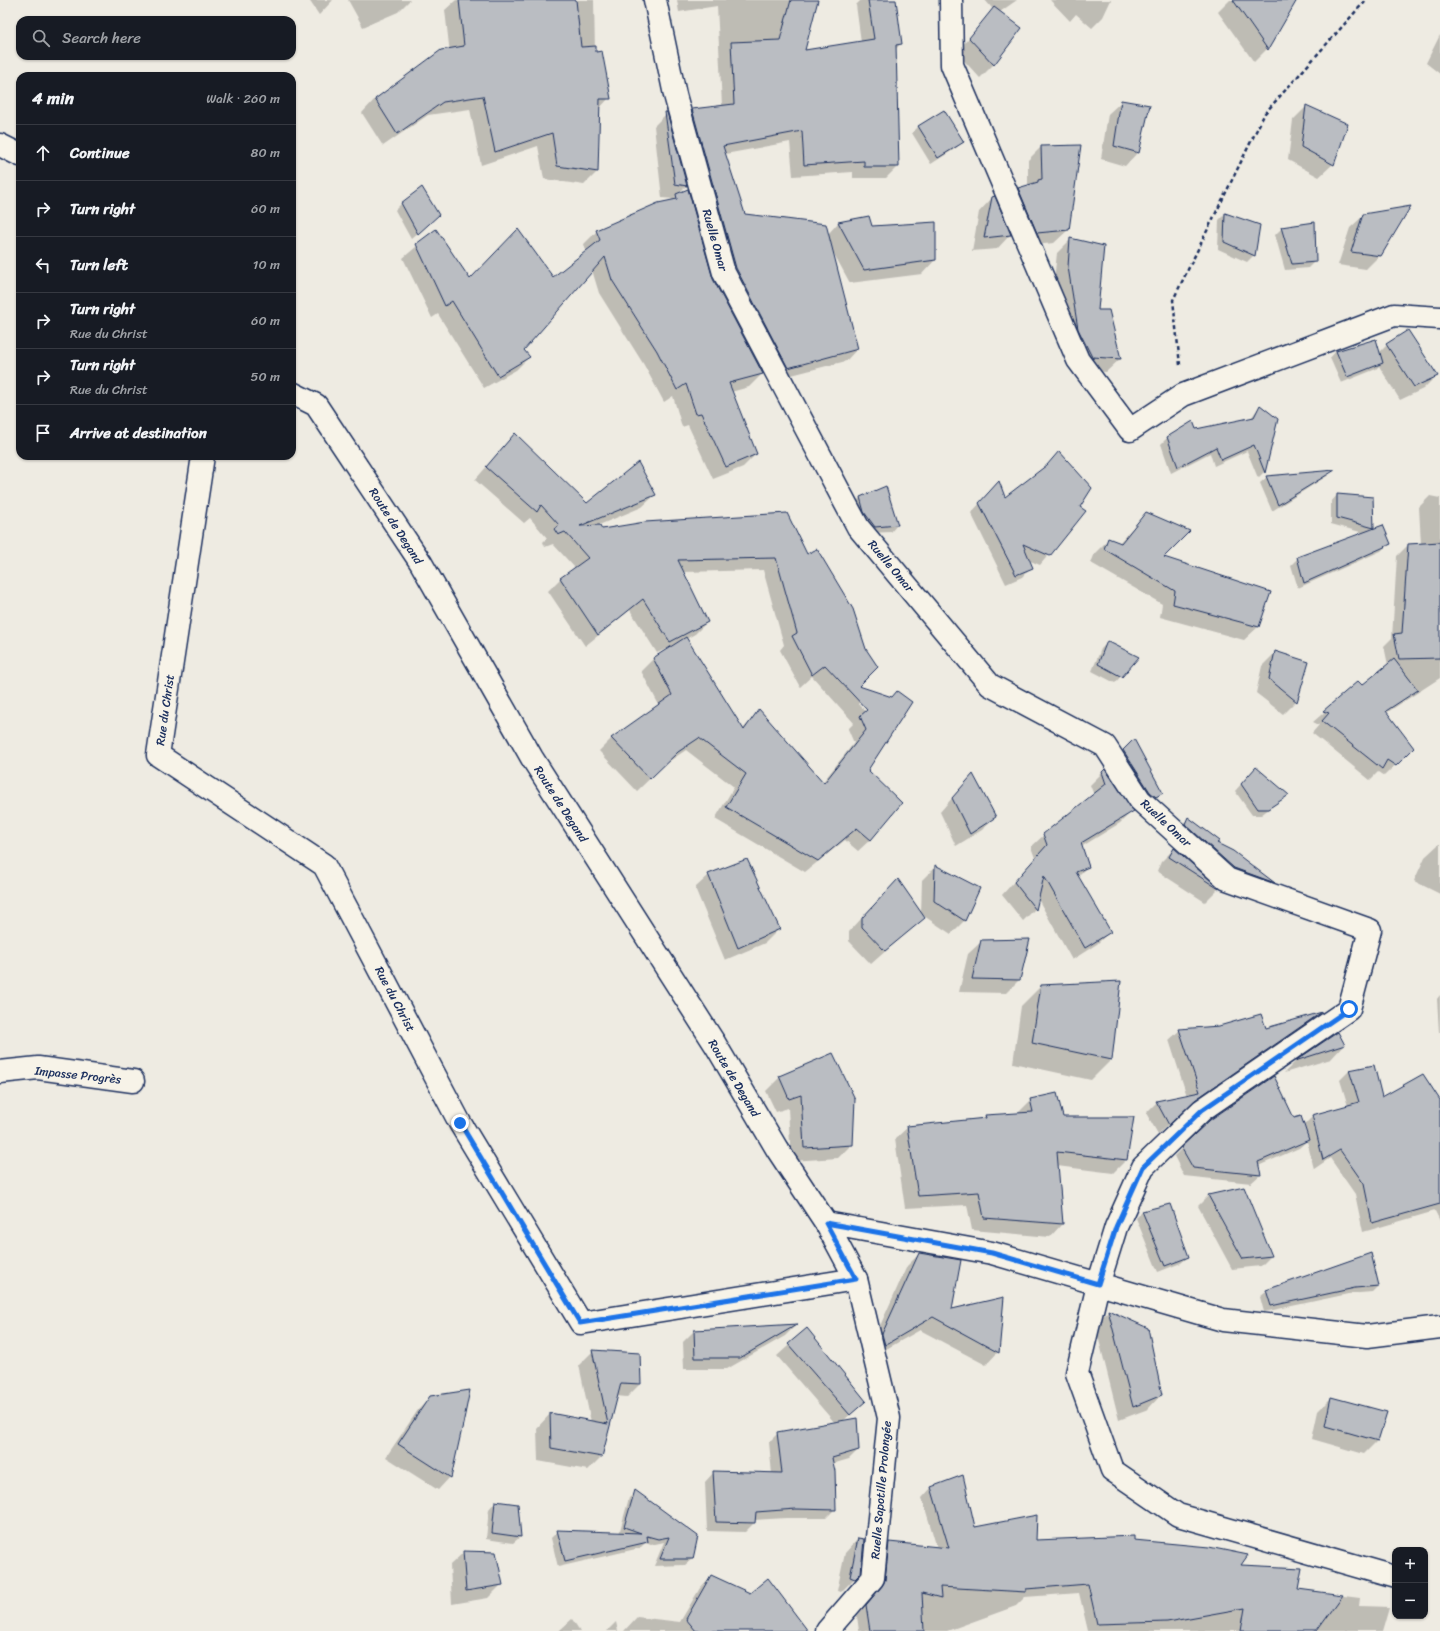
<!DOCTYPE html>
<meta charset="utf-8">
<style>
body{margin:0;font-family:Sriracha,sans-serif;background:#20242c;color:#f1f3f6}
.controls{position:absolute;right:12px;bottom:12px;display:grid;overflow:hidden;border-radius:8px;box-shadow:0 1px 3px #0004}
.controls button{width:36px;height:36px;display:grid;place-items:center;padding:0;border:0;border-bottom:1px solid #363941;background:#171b24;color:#f1f3f6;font:20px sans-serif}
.stop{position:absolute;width:12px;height:12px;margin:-9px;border:3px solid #1a73e8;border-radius:50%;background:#fff}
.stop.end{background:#1a73e8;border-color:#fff;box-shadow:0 1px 4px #0008}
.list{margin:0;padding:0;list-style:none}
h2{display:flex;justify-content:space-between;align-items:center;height:52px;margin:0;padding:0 16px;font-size:17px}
h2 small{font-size:13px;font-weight:400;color:#9ea1a6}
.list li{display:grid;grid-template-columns:26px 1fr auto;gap:12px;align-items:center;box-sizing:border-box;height:56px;padding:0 16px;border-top:1px solid #363941}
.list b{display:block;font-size:15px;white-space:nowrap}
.list p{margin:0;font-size:13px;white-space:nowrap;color:#9ea1a6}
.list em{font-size:13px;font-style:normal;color:#9ea1a6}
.icon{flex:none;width:22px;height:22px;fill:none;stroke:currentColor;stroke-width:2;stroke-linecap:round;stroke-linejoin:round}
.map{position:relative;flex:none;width:1440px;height:1631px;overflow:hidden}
.search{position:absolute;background:#171b24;box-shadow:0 1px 3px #0004;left:16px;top:16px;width:280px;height:44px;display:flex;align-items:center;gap:10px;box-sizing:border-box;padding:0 14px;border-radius:12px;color:#9ea1a6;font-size:15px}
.panel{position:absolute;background:#171b24;box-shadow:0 1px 3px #0004;left:16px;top:72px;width:280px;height:388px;border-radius:12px}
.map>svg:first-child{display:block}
.shadow{fill:#0003;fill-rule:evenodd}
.building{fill:#babdc2;stroke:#1b2f5e}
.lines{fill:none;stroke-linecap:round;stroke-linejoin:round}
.street-casing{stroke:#1b2f5e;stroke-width:25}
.path{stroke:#1b2f5e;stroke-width:2.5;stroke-dasharray:4 3;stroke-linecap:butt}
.street{stroke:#f7f3e8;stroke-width:22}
.route{stroke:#1a73e8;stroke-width:5}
.labels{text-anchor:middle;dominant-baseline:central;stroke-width:3.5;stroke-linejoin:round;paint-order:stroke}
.street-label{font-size:12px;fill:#1b2f5e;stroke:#f7f3e8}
</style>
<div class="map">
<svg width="1440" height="1631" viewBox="0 0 1440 1631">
<rect width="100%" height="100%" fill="#eeebe2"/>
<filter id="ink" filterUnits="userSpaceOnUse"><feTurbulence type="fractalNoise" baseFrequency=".025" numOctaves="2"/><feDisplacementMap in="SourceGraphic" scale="8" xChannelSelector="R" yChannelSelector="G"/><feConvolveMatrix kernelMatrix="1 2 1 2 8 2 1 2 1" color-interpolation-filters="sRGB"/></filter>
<g filter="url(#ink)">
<g class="shadow">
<path d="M309,0H333L319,15Z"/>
<path d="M348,0H410L398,12L363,27Z"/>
<path d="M456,0H594L595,53L609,98L599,109L597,172L584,185L544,179L538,146L481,165L470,109L428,115L383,146L362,113L375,99L442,50L451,63L445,10Z"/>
<path d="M677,0H817L803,51L861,42L856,5L861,0H891L901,43L896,49L898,166L886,178H853V172L793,176L790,142L725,154L744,215L828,234L838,223L868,217L871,227L935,260L922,274L850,283L833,252L857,349L846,361L776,379L724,280L681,122L692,110L722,106L717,6L679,12Z"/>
<path d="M985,0H1017L997,14Z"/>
<path d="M1050,0H1111L1103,17L1092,28L1076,14L1070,21Z"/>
<path d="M1230,0H1287L1293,5L1267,49L1254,62L1218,12Z"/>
<path d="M982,24L1017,33L993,65L980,78L956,52Z"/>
<path d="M1440,35V74L1426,63Z"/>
<path d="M1122,101L1138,152L1125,166L1101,159L1108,114Z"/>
<path d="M1307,106L1333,164L1319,177L1288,160L1293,120Z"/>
<path d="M944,111L963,141L956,148L931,164L912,133L918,127Z"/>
<path d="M666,114L686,186L677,195L712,279L762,374L749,387L731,392L756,454L743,467L713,479L688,425L682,427L673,396L664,402L644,365L599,293L592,270L522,350L529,357L516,370L484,388L438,314L432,318L403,258L436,230L470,280L553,278L586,252L584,244L597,231L673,199L662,198L654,126Z"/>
<path d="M1041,147L1068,230L1054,243L1024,246L1005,202L1018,189L1028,186V160Z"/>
<path d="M992,198H994L1010,235L997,249L972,251L979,212Z"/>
<path d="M402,203L431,221L411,239L395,210Z"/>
<path d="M1225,214L1258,226L1254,255L1247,262L1218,249L1219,220Z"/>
<path d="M1364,215L1380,255L1366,269L1338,265L1350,228Z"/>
<path d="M1282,228L1315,261L1308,268L1285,270L1275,235Z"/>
<path d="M1071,239L1097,311H1109L1120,359L1106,372L1080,370L1054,281L1057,253Z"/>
<path d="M1376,340L1379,353L1387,345L1436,376L1423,389L1400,400L1379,366L1376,369L1341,383L1330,358L1336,351Z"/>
<path d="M1260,406L1277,420L1264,472L1258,478L1247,451L1214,466L1210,453L1171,473L1161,444L1168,437L1251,418Z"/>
<path d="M515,434L587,504L655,495L642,507L599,525L601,531L786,514L857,686L892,698L866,771L871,839L858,851L845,840L805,872L715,819L734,787L686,750L665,764L637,791L599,751L611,739L659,705L641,671L654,658L671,648L670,647L657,653L630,610L585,646L548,591L560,579L575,568L553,544L545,547L543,542L547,538L530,518L524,523L475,480ZM763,570L784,645L780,650L800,687L812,676L854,723L848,729L854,743L822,783L759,711L742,730L686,639L695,634L707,622L683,572ZM858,703H861L871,713L869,715Z"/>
<path d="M1332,471L1327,476L1272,511L1260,483L1267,477Z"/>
<path d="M886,488L897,525L891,532L868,533L854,504L860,498Z"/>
<path d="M990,492L1005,498L1078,507L1085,511L1040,565L1028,560L1031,567L1022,577L1006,584L971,513Z"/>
<path d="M1337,495L1373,527L1368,532L1387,545L1381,551L1298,588L1291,565L1298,558L1364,533L1331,524V502Z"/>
<path d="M1430,496L1440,498V678L1386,713L1413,748L1384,776L1378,772L1370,780L1312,733L1319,725L1313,722L1358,683L1362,686L1388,665L1384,646L1392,638L1397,556L1408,545L1421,544L1419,507Z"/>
<path d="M1146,513L1162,557L1258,627L1244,640L1160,617L1162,604L1091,563L1095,553L1108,540L1119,543Z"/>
<path d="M1108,642L1121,676L1115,683L1092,671L1101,649Z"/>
<path d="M1275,653L1296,701L1283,714L1256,693L1262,666Z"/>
<path d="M1134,741L1162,793L1148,806L1110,765Z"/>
<path d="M1105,770L1132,811L1120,823L1081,847L1088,866L1077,877L1109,932L1097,944L1072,960L1038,899L1035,909L1023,921L1002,895L1035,858L1031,847L1044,835L1094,795L1090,785Z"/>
<path d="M1250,774L1287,795L1261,815H1252L1235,791Z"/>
<path d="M960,789L995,816L982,830L956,846L940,812Z"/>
<path d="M1188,819L1216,844L1232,852L1274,883L1261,896L1174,832Z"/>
<path d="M1439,844H1440V894L1414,881L1425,857Z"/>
<path d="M1174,849L1218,889L1205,902L1157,871L1161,862Z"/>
<path d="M935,867L978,889L964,921L951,934L921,914L922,880Z"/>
<path d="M709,875L779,929L765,943L725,960L695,888Z"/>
<path d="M884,894L923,918L871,964L849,941V932Z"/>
<path d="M982,941L1020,979L1006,993L959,992L968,954Z"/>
<path d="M1041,986L1111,1060L1091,1080L1013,1063L1021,1006Z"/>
<path d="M1440,995V1032H1439L1437,999Z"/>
<path d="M1319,1014L1310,1023L1183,1110L1158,1134L1146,1113L1157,1102L1187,1096L1169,1040L1180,1030L1265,1029Z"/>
<path d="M1337,1033L1344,1045L1331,1059L1284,1073L1295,1062Z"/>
<path d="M1373,1066L1381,1098L1440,1102V1221L1435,1211L1363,1232L1355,1194L1330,1158L1314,1169L1307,1141L1299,1148L1258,1166L1260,1175L1251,1183L1184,1176L1174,1156L1211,1120H1294L1303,1126L1313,1116L1348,1106L1340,1080L1349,1071Z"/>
<path d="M780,1077L854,1099L852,1144L838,1158L791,1161L788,1108L776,1112L766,1091Z"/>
<path d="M1031,1100L1062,1118L1126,1160L1113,1173L1057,1166L1062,1224L1050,1237L972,1230L967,1205L905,1208L895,1139L908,1127L982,1119L985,1116L1018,1113Z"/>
<path d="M1244,1188L1271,1256L1261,1266L1232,1269L1198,1206L1208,1196Z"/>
<path d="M1169,1205L1188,1257L1181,1263L1158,1272L1136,1218L1142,1212Z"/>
<path d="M919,1254L951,1310L998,1352L986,1365L920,1330L872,1357L870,1348L907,1266Z"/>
<path d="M1378,1286L1372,1292L1348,1294L1264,1312L1260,1297L1267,1291Z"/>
<path d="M1108,1311L1147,1329L1161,1395L1148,1409L1119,1420L1095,1324Z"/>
<path d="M795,1326L785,1336L727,1369H684L683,1342L694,1331Z"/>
<path d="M807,1329L865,1401L843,1421L858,1450L849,1459L832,1464L835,1509L826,1518H786L754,1520V1523L745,1532L707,1531L705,1482L714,1472L772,1474L769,1442L778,1433L835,1423L777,1356Z"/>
<path d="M593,1351L640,1384L627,1397L616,1396L601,1457L588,1470L538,1461L537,1428L550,1414L591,1422L579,1365Z"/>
<path d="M431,1397L450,1477L438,1490L386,1457L418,1410Z"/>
<path d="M1331,1398L1377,1441L1364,1454L1312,1439L1318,1411Z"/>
<path d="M931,1488L974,1528L1035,1541H1133L1239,1565L1296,1590L1360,1598L1359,1606L1390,1607L1383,1631H1088L1079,1593L1025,1597L1016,1606L947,1631H859L857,1616L873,1597L876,1590L880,1552L890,1543L937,1548L922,1498Z"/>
<path d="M636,1492L692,1559L685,1565L654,1566L664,1542L651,1545L645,1543L640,1548L558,1567L551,1538L558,1531L619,1534L629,1498Z"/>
<path d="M495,1502L520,1537L513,1543L486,1539L489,1509Z"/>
<path d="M858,1539L854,1579L841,1592L837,1591L845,1553Z"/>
<path d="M464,1552L502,1584L488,1598L452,1604L450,1565Z"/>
<path d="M711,1576L806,1631H624L637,1617L680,1622L700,1588Z"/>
<path d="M572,1619L580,1631H559L560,1630Z"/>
<path d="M616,1622L618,1631H607Z"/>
</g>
<g class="building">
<path d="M459,0H576L581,47L596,46V52L602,51L611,99H600L598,172L557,166L552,133L495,152L483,96L443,102L397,134L375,99L441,50L464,46Z"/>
<path d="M791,0H818L805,50L874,39L868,0H896L902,44L896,45L899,167H864V161L804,165L802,131L723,146L745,214L826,224L858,349L788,368L736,268L692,109L734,104L731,42L780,40Z"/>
<path d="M1233,0H1297L1268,50Z"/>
<path d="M994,7L1022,28L994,65L969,38Z"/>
<path d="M1121,100L1150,105L1139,153L1114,146Z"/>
<path d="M1306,105L1348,124L1334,165L1301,147Z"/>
<path d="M944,110L964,142L938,158L918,126Z"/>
<path d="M665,112H667L687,186L675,184Z"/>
<path d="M1081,145L1069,230L1037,233L1018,188L1038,182V180L1042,179L1041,146Z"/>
<path d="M422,187L439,215L418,234L401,203Z"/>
<path d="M688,189L713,279L763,374L729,383L757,454L726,467L701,413L696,414L686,384L677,390L657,351L612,280L605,257L524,350L530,357L498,376L452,301L445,306L416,244L436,229L470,279L518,229L553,277L600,240L596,230L658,203L677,199L676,194Z"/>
<path d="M995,196L1011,235L984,238L992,197Z"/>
<path d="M1411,206L1381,256L1351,252L1363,214Z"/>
<path d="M1225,213L1260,225L1255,256L1224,242Z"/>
<path d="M869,216L872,226L936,222V260L864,270L838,222Z"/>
<path d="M1315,222L1316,262L1292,264L1281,227Z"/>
<path d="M1070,238L1104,246L1098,310H1109L1121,359L1093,357V359L1078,329L1068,267Z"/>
<path d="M1408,330L1438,376L1414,387L1386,344Z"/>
<path d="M1376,339L1383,363L1347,377L1336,351Z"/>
<path d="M1260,405L1278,419L1265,473L1254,445L1221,460L1216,447L1178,467L1167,437L1193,421L1196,429L1254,417Z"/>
<path d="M515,433L587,503L638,462L656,495L580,526L600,525L602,529L645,522L787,513L807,554L817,549L853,609L866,649L878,667L859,686L892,697L897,691L912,702L868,770L902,803L871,840L857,828L818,861L726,807L746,774L699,738L678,752L650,779L611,738L672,695L653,658L686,637L744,730L759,709L824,783L866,730L860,716L867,710L825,665L812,675L792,636L797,633L776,558L678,560L708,622L670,642L643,599L598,635L560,578L588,558L565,532L558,535L554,529L559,525L541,505L537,512L486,467Z"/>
<path d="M1059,451L1092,488L1080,507L1086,511L1050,556L1023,544L1033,568L1016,575L979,503L999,481L1005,497L1047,465Z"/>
<path d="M1335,470L1278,505L1266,476Z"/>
<path d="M886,486L898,525L875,527L864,512L860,497Z"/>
<path d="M1337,494L1373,497L1374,528L1337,518Z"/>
<path d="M1146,512L1190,531L1164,557L1271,592L1259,627L1173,604L1175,591L1104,549L1108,538L1121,543Z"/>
<path d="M1383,525L1391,544L1304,583L1297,557Z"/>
<path d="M1440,542V658L1399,659L1394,634L1402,633L1408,544Z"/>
<path d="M1107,641L1139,657L1122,677L1098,664Z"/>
<path d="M1275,651L1309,662L1297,702L1269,679Z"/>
<path d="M1394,659L1418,690L1386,711L1414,748L1396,766L1387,760L1382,769L1322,721L1329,713L1323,711L1358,681L1362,685Z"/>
<path d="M1134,739L1163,793L1156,797L1150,792L1123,750Z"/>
<path d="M1256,767L1289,795L1268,809H1258L1241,784Z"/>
<path d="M1105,769L1134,811L1081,843L1089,867L1076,872L1111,932L1085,948L1044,876L1036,910L1014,882L1047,845L1043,834L1106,784L1102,772Z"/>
<path d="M973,774L996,817L970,834L952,798Z"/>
<path d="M1188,817L1220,841L1217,843L1233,851L1275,883L1234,868L1185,824Z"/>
<path d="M1174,848L1219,888V889L1169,857Z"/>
<path d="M747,859L780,929L738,948L708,874Z"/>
<path d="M935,865L980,888L965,921L934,901Z"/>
<path d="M898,879L925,918L885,951L862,927V918Z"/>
<path d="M1030,939L1020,980L972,979L981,940Z"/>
<path d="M1121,981L1112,1060L1032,1043L1041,985Z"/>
<path d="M1322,1012L1195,1100L1169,1125L1156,1101L1200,1092L1179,1029L1219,1026L1261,1014L1266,1028Z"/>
<path d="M1338,1032L1345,1045L1295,1061Z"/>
<path d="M833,1053L855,1099L853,1145L804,1148L801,1095L789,1099L779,1076Z"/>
<path d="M1374,1065L1382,1097L1423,1074L1440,1100V1204L1372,1223L1364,1184L1340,1150L1323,1160L1312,1115L1359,1102L1349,1070Z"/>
<path d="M1274,1076L1294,1118L1301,1116L1309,1140L1258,1162L1261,1175L1193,1168L1181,1147L1210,1120Z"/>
<path d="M1057,1093L1063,1117H1134L1127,1160L1057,1152L1063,1224L984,1218L979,1192L918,1196L907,1126L986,1118L985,1115L1033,1112L1030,1099Z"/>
<path d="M1244,1187L1272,1256L1243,1259L1208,1195Z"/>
<path d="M1170,1204L1189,1257L1165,1266L1142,1211Z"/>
<path d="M919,1253L961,1260L952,1309L1004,1297L999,1353L933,1317L885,1345L882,1334Z"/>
<path d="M1371,1253L1379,1286L1355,1288L1271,1306L1266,1290Z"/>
<path d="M1108,1310L1148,1328L1162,1395L1133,1407Z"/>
<path d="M798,1324L740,1358H695L694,1330Z"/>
<path d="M807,1328L866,1401L850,1415L788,1344Z"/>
<path d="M592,1350L640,1353L641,1384L621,1383L602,1457L551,1448L550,1413L608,1424Z"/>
<path d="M470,1390L463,1424L451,1478L398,1444L430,1396Z"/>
<path d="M1331,1397L1387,1412L1378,1441L1325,1426Z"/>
<path d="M857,1418L859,1450L832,1458L835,1471L836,1510L796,1509L756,1512L755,1523L716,1522L713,1471L782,1473L777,1432Z"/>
<path d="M963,1475L975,1527L1037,1515L1036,1540L1134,1536V1540L1209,1547L1248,1555L1241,1565L1302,1568L1298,1589L1343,1595L1317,1631H1241L1245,1608L1167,1622L1097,1624L1088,1584L1026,1589V1592L940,1587L941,1598L922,1593L924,1631H870L866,1605L882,1586L885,1580L889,1542L949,1548L931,1487Z"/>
<path d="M635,1490L698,1536L693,1559H660L669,1537L658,1539L647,1536L648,1542L565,1561L557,1530L641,1533L624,1527Z"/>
<path d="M495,1501L518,1504L521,1537L492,1533Z"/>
<path d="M858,1538L864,1539L861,1573L855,1579L850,1577Z"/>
<path d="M463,1551L496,1552L503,1585L466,1591Z"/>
<path d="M711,1575L750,1593L768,1578L808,1631H696L686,1619Z"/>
</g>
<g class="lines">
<defs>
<g id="street">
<path d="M655,0L675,95L724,273L858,527L990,685L1105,746L1140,800L1227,879L1370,930L1349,1009L1202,1110L1143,1167L1116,1227L1098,1285L1077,1373L1112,1470L1178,1515L1395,1577"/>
<path d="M951,0L952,65L1078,360L1130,430L1183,395L1394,315L1440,318"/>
<path d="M0,145L20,155"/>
<path d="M292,393L316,405L421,563L532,758L715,1044L777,1149L826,1223L856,1279L889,1418L873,1578L827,1631"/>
<path d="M203,456L158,755L324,865L460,1123L581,1323L856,1279"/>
<path d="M0,1072L38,1068L133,1081"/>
<path d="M826,1223L992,1253L1223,1320L1367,1336L1440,1327"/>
</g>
</defs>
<use href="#street" class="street-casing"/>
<path class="path" d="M1180,365L1173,300L1265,113L1366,0"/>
<use href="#street" class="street"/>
</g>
</g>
<g class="lines" filter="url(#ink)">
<path class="route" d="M460,1123L580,1323L856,1279L826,1223L992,1253L1098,1284L1116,1227L1143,1167L1202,1110L1349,1009"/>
</g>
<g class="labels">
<g class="street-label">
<text transform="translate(715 240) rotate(74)">Ruelle Omar</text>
<text transform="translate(396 526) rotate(57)">Route de Degand</text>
<text transform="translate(891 566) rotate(50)">Ruelle Omar</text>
<text transform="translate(165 710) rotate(-82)">Rue du Christ</text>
<text transform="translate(561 804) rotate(57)">Route de Degand</text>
<text transform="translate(1166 823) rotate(43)">Ruelle Omar</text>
<text transform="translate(395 999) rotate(62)">Rue du Christ</text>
<text transform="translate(78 1075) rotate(6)">Impasse Progrès</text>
<text transform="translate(734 1078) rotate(59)">Route de Degand</text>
<text transform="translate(881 1490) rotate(-85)">Ruelle Sapotille Prolongée</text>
</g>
</g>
</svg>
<div class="controls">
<button>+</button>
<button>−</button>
</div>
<div class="stop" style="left:1349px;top:1009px"></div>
<div class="stop end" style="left:460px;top:1123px"></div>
<div class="search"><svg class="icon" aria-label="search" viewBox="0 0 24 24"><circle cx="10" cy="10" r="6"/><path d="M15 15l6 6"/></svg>Search here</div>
<section class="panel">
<h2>4 min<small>Walk · 260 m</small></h2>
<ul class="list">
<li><svg class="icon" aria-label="ahead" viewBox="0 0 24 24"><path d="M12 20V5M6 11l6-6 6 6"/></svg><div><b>Continue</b></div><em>80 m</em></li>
<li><svg class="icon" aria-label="right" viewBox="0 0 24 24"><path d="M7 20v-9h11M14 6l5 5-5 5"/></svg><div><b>Turn right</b></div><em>60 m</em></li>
<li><svg class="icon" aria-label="left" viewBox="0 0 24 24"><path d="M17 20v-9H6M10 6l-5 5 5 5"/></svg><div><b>Turn left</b></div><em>10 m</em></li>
<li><svg class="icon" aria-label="right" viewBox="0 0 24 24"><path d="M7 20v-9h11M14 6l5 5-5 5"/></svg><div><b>Turn right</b><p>Rue du Christ</p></div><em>60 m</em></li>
<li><svg class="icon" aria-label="right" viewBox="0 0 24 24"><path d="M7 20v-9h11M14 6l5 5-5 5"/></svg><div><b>Turn right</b><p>Rue du Christ</p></div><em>50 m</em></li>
<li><svg class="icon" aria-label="arrive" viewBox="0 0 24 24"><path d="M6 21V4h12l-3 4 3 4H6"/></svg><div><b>Arrive at destination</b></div></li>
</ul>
</section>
</div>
